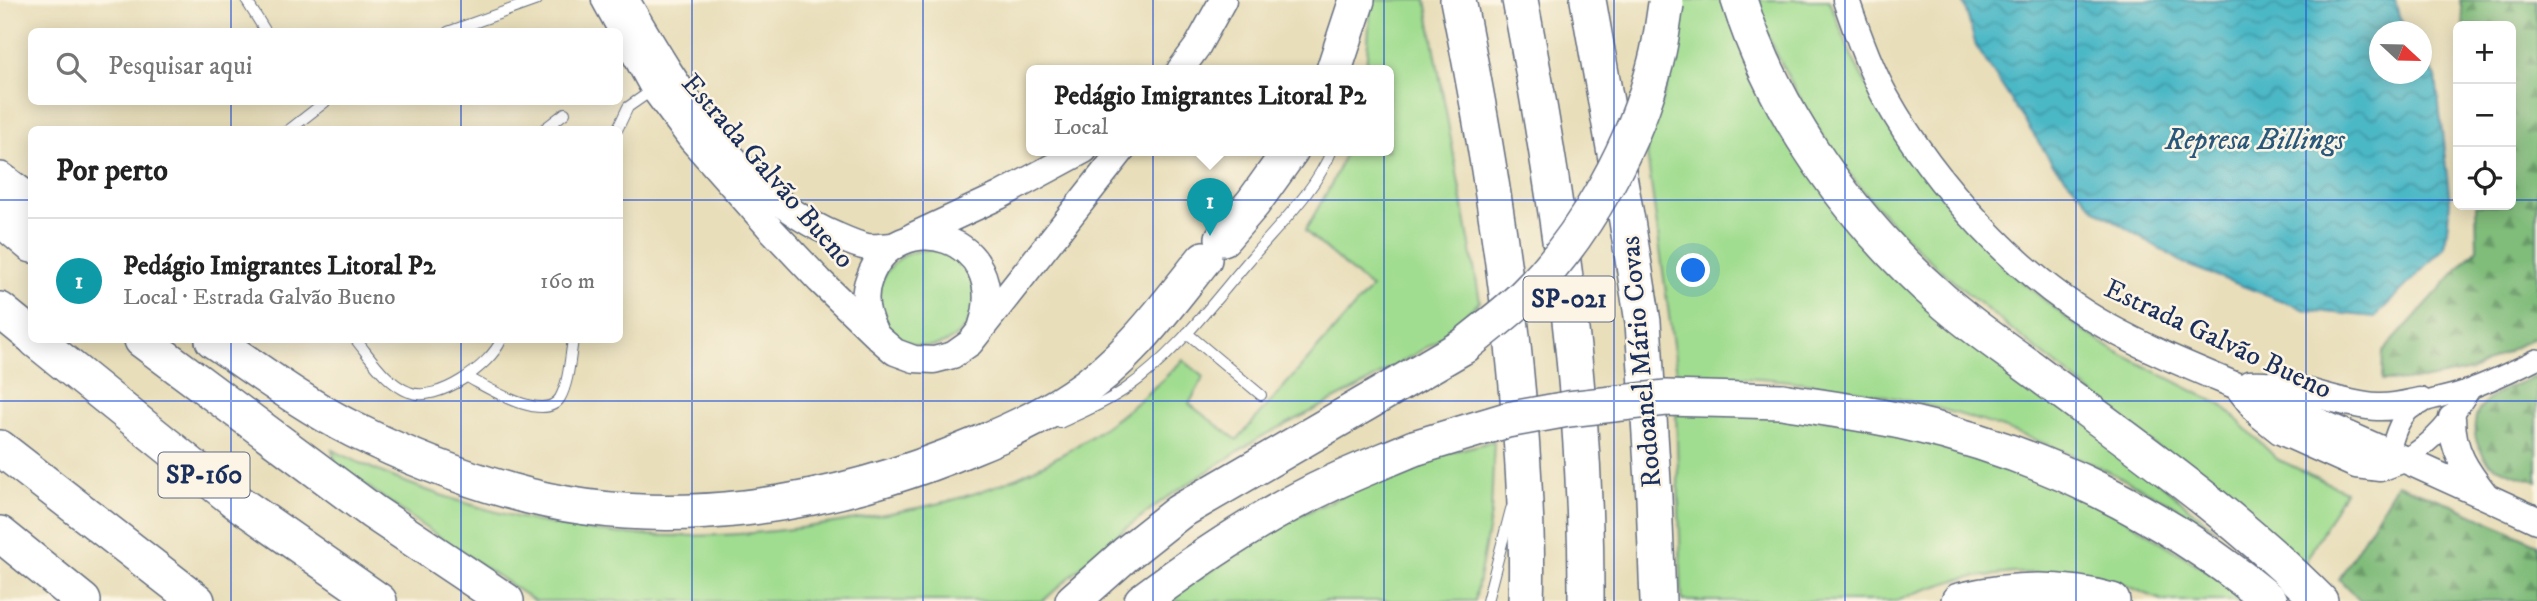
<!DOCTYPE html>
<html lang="pt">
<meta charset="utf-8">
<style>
body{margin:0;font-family:"IM FELL DW Pica",serif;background:#f2f2f2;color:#222}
.controls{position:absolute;right:21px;top:21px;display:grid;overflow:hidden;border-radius:10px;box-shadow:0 4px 18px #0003}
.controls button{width:63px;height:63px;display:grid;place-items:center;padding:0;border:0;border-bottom:2px solid #e0e0e0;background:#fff;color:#222;font:35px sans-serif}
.compass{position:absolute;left:2369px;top:21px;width:63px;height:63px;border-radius:50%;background:#fff;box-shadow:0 4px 18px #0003;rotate:112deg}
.you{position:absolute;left:1694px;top:271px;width:24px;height:24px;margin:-18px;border:5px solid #fff;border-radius:50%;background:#1a73e8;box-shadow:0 0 0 10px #1a73e833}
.badge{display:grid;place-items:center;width:46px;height:46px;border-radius:50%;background:#d1495b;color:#fff;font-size:23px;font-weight:700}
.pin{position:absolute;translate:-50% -58px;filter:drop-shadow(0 2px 4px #0008)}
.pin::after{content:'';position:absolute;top:37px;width:24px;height:21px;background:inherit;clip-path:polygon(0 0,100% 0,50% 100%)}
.popup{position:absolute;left:1026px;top:65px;width:368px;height:91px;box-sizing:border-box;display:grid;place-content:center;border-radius:10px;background:#fff;filter:drop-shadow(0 2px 5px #0005);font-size:23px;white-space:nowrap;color:#767676}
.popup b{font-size:26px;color:#222}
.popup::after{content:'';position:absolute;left:50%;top:100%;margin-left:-14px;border:14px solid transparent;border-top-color:#fff}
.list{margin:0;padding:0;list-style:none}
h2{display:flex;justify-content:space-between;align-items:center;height:91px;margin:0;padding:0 28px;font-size:30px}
h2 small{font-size:23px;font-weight:400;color:#767676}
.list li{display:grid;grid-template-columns:46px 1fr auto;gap:21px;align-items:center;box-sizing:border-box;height:126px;padding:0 28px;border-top:2px solid #e0e0e0}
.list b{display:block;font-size:26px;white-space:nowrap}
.list p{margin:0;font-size:23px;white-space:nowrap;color:#767676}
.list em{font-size:23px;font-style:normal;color:#767676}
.icon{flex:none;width:38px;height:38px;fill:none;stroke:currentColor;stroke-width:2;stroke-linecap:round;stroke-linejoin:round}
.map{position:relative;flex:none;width:2537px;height:601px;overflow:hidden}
.search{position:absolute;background:#fff;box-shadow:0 4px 18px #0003;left:28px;top:28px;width:595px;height:77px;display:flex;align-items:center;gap:18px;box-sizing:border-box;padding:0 24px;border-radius:10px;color:#767676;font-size:26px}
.panel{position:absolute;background:#fff;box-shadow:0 4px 18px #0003;left:28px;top:126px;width:595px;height:217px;border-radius:10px}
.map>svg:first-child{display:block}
.grass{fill:#a1dd90;stroke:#5e8677;stroke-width:2}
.forest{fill:url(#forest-firs);stroke:#4e766c;stroke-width:2}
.water{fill:url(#water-waves);stroke:#337492;stroke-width:2}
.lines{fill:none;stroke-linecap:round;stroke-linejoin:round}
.service-casing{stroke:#636c7e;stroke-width:12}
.minor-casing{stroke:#636c7e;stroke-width:22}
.secondary-casing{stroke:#636c7e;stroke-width:29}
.motorway-casing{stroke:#636c7e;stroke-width:38}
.service{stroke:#fff;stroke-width:10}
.minor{stroke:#fff;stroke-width:19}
.secondary{stroke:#fff;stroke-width:26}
.motorway{stroke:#fff;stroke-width:35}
.motorway-bridge-casing{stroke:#636c7e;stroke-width:38;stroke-linecap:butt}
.motorway-bridge{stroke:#fff;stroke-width:35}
.grid{fill:none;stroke:#1d4ed8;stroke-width:2;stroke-opacity:0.55}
.labels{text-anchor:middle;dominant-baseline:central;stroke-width:5;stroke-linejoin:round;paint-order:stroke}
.shield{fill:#fcf5e5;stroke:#5e6a86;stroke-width:2}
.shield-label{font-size:26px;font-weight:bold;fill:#1b2f5e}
.street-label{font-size:28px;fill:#1b2f5e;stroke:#fcf5e5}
.water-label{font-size:30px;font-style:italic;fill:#29587d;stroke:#fcf5e5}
</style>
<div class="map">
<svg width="2537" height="601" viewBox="0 0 2537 601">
<defs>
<pattern id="forest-firs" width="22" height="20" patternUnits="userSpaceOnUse" patternTransform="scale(1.75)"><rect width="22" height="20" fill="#80bc7a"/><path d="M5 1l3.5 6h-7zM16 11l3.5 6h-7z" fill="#689967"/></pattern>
<pattern id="water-waves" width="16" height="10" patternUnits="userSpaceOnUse" patternTransform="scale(1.75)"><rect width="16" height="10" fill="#4bb8c6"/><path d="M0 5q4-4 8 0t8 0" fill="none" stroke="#3e96a4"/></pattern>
</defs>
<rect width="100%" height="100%" fill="#fcf5e5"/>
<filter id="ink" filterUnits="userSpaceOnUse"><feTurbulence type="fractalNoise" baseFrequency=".0143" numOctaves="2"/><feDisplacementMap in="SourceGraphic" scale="14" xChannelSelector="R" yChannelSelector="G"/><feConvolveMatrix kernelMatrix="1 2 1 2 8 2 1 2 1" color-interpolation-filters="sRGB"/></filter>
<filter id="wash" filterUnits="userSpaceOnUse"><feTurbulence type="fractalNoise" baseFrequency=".00686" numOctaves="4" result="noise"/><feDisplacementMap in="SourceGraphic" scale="28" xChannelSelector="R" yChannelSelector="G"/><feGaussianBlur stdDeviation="1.57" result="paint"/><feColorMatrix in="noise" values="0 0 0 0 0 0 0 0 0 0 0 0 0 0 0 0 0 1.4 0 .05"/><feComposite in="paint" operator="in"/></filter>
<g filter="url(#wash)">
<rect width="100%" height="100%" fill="#e8deba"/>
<g class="grass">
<path d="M1371,0H1426L1480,301L1442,338L1361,386L1259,438L1163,500L1117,535L1043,601H535L420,524L336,464L332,450C511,537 667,555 862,518C894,512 925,508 956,499C1045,474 1119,425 1183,360L1204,377L1189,404L1237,440L1371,288L1305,231L1332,183L1346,150H1388V70H1366Z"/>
<path d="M1680,0H1723L1778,118L2062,401L2217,531C2045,425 1879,377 1677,374L1646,147L1667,86Z"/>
<path d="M1751,0H1829L1852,57L1871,93L2003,266L2075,325L2113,350L2223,406L2277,459L2345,491L2301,570C2227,507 2153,443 2078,382C2001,320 1928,268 1864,192C1815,134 1782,68 1751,0Z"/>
<circle cx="927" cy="298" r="48"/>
<path d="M1676,411L1758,412L1885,426L2085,493L2254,601H2164L2122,584L2066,573H2013L1959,579L1918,592L1896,601H1682Z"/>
<path d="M1494,441L1491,514L1475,601H1164L1286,522L1419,460Z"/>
</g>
<g class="forest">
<path d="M2460,0H2537V336L2472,370L2422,380L2382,381L2383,352L2477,248L2476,205H2511V26H2464Z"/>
<path d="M2537,376V482C2526,477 2499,471 2490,463C2484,458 2476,442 2475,434C2470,397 2509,388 2537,376Z"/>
<path d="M2397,484L2446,502L2537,544V601H2360L2339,579Z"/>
</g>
<path class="water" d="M1963,0H2395L2399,16L2408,31L2380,32V74H2422V53L2436,77L2450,202L2445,247L2375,317L2306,310L2187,265L2096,210L2052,163L1976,46Z"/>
</g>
<g filter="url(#ink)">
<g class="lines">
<defs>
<g id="service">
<path d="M246,0L266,32"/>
<path d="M448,32L537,0"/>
<path d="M289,130L325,102"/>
<path d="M543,130L565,113"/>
<path d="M617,130L628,107L654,89"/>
<path d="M1187,333L1261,395"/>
<path d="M356,340C371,358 386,383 409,392C437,404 491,365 501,340"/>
<path d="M467,377C487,387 544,424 560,398C569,382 570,357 573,340"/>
<path d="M1060,423C1083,412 1106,403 1127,388C1176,354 1213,302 1252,257C1281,223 1315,191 1332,150"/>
<path d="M1487,601L1511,509"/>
</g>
<g id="minor">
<path d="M2390,453C2403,392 2426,406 2472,388C2494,380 2516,369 2537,359"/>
<path d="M2404,459C2434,443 2453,417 2471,389"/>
</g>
<g id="secondary">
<path d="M605,0L654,89L692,140L768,226L820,281L880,339L895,352L914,359L934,360L953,355L970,343L1122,150"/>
<path d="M626,0C676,85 741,198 837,236C846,240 857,245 867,247C875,248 885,246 894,246"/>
<path d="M1846,0C1857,33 1869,67 1886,98C1934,184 2020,279 2108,327C2162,357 2220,378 2276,403C2364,441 2451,480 2537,520"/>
<path d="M1180,70L1197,47L1223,0"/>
<path d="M913,236L999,196L1084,150"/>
<path d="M874,331C866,315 862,297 869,279C896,203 1011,236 982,325"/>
<path d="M2249,384C2293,381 2333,404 2377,407C2392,408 2406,404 2420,401"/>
<path d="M2240,390L2260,415L2280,431L2356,465L2380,468L2404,459"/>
<path d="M2452,418C2452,451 2466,471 2486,496"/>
</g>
<g id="motorway">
<path d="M1458,0C1487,144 1511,290 1521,436C1525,492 1528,546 1526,601"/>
<path d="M1520,0C1558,201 1587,396 1586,601"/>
<path d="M1588,0L1627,221L1643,322L1654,498L1658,601"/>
<path d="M1739,0C1775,115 1852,221 1942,300C1971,326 2004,348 2035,371C2132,444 2234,514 2320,601"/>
<path d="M1334,70L1357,0"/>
<path d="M0,180L32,204"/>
<path d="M0,218L32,245"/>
<path d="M1223,238L1253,203L1291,150"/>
<path d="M0,310L32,336"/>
<path d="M36,340L237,502L379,601"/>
<path d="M142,340L373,512L506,601"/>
<path d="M213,340C259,371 304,405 354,430C404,455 457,476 510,491C662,535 830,507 974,446C1008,432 1042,417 1073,396C1127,361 1164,309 1204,259"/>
<path d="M1782,401C1824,408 1867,413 1909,423C2040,452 2167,515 2270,601"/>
<path d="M0,448L197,601"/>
<path d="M0,534L83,601"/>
<path d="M1073,601L1126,554L1179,512L1464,346"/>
<path d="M1142,601C1201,557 1263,515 1330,484C1357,471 1386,460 1414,448"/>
<path d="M1959,601C2009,589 2062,587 2112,601"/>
</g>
</defs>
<use href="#service" class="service-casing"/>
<use href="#minor" class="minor-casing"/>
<use href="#secondary" class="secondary-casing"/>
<use href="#motorway" class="motorway-casing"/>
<use href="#service" class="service"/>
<use href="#minor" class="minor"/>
<use href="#secondary" class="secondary"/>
<use href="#motorway" class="motorway"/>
<defs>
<g id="motorway-bridge">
<path d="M1464,346C1484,329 1506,314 1525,295C1585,236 1636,143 1656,61C1661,42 1663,23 1666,4"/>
<path d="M1414,448L1507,420L1568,409L1666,398L1782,401"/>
</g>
</defs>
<use href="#motorway-bridge" class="motorway-bridge-casing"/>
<use href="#motorway-bridge" class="motorway-bridge"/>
</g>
</g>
<path class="grid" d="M231,0V32M461,0V32M692,0V601M923,0V601M1153,0V601M1384,0V601M1614,0V601M1845,0V601M2076,0V601M2306,0V601M231,102V130M461,102V130M0,200H32M620,200H2458M2511,200H2537M231,340V601M461,340V601M0,401H2537"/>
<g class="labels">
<g class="shield">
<rect x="1523.5" y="276.5" width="91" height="45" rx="5"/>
<rect x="158.5" y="452.5" width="91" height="45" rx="5"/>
</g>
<g class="shield-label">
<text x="1569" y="299">SP-021</text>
<text x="204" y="475">SP-160</text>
</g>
<g class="street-label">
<text transform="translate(768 171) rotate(49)">Estrada Galvão Bueno</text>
<text transform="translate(2218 339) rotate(25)">Estrada Galvão Bueno</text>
<text transform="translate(1641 362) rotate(-95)">Rodoanel Mário Covas</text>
</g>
<g class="water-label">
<text x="2255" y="140">Represa Billings</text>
</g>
</g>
</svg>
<div class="controls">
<button>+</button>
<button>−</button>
<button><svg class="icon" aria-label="locate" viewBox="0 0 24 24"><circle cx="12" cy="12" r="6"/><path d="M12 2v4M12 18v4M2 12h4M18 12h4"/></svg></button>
</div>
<svg class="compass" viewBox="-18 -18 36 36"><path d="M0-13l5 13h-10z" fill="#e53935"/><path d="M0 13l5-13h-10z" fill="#767676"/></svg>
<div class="you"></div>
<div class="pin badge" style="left:1210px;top:236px;background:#0f9aa8">1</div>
<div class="popup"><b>Pedágio Imigrantes Litoral P2</b>Local</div>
<div class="search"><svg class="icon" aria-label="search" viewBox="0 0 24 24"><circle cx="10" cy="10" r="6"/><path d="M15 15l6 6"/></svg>Pesquisar aqui</div>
<section class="panel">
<h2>Por perto<small></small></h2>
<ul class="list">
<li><span class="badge" style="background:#0f9aa8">1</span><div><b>Pedágio Imigrantes Litoral P2</b><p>Local · Estrada Galvão Bueno</p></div><em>160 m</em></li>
</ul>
</section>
</div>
